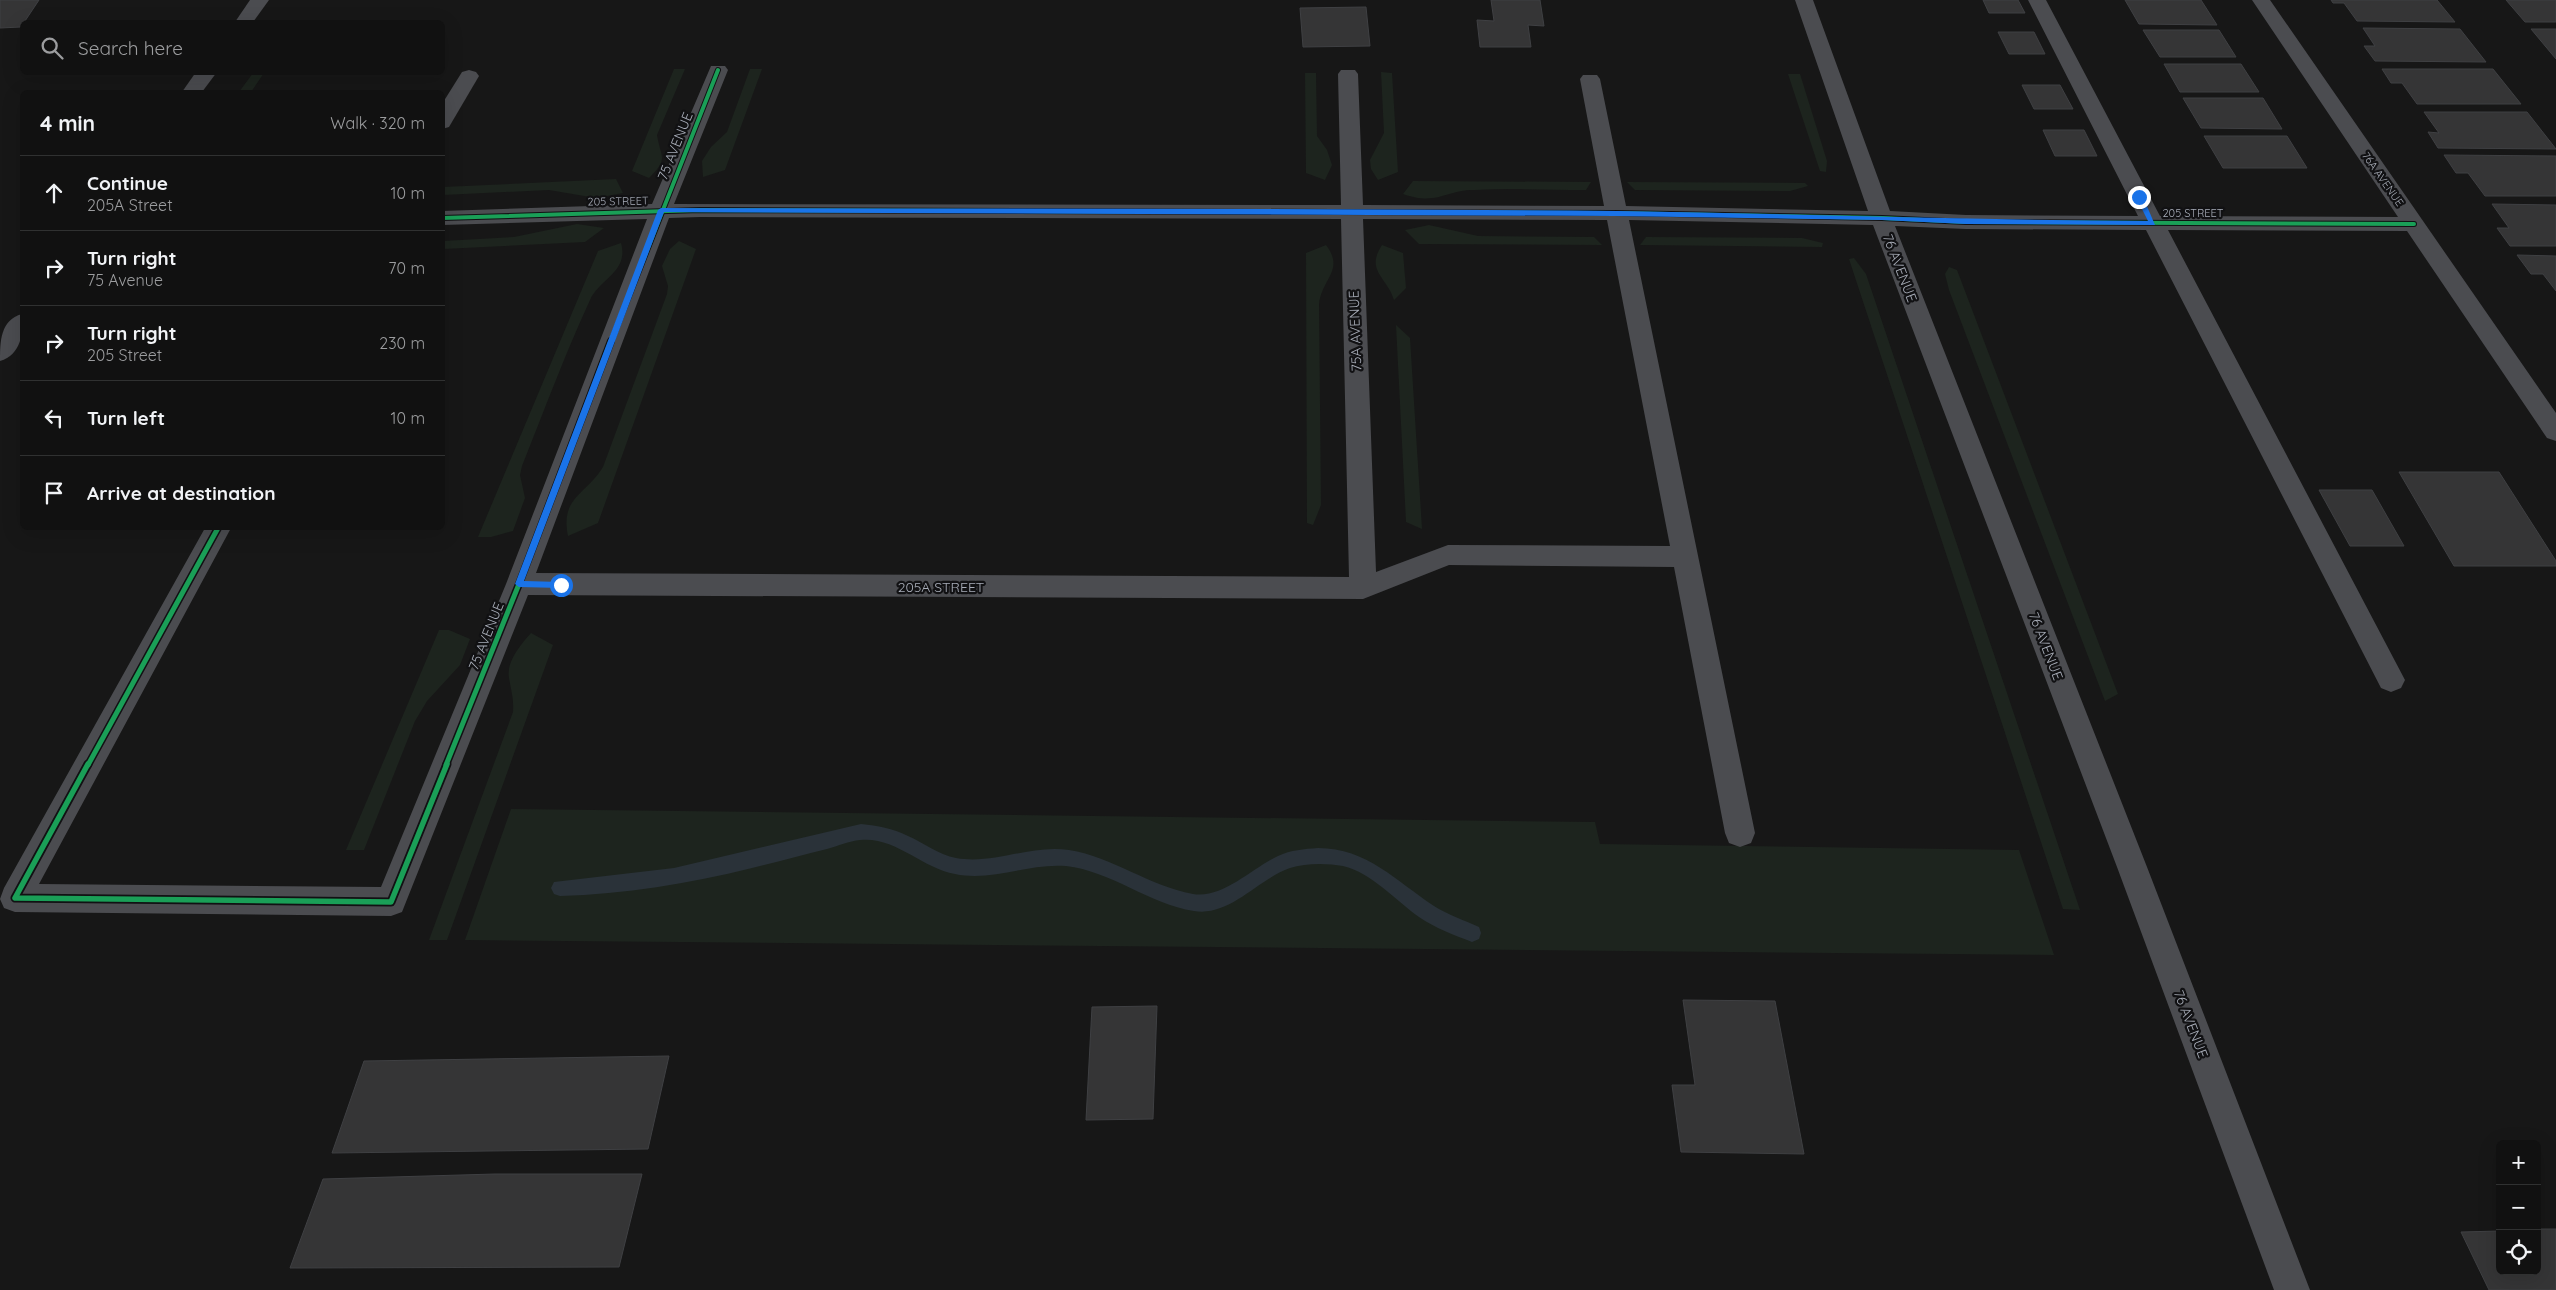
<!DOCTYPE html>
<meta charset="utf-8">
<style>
body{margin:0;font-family:Quicksand,sans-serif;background:#1a1a1a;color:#f1f3f6}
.controls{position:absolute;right:15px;bottom:15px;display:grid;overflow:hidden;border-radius:8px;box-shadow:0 5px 20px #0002}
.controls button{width:45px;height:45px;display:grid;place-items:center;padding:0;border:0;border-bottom:1px solid #303131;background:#111;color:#f1f3f6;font:25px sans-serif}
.stop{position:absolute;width:15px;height:15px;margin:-11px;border:4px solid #1a73e8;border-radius:50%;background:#fff}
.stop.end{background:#1a73e8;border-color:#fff;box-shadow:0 1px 5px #0008}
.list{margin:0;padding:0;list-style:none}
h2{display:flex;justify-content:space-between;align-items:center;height:65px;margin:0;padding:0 20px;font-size:21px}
h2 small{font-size:16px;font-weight:400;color:#9c9d9f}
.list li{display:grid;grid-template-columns:32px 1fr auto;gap:15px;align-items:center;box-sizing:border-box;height:75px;padding:0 20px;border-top:1px solid #303131}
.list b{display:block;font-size:19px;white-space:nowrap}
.list p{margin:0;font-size:16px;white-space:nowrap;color:#9c9d9f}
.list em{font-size:16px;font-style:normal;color:#9c9d9f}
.icon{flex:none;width:28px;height:28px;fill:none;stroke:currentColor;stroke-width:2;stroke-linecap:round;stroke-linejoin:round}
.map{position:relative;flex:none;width:2556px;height:1290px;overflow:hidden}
.search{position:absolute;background:#111;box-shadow:0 5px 20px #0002;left:20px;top:20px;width:425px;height:55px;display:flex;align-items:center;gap:12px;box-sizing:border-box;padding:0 18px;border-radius:8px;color:#9c9d9f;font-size:19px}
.panel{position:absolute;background:#111;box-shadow:0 5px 20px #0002;left:20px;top:90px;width:425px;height:440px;border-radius:8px}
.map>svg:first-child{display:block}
.green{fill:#1d241e}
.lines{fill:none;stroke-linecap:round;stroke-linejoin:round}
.stream{fill:#2a3239;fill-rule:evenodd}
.building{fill:#353536;stroke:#3f4043}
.minor{fill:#4b4c50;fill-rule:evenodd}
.cycleway-far2-casing{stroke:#111113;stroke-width:6}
.cycleway-far1-casing{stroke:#111113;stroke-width:8}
.cycleway-casing{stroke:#111113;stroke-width:9}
.cycleway-far2{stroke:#1a9f57;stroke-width:4}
.cycleway-far1{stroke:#1a9f57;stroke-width:5}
.cycleway{stroke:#1a9f57;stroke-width:5.5}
.route{fill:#1a73e8}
.labels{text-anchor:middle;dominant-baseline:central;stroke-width:4.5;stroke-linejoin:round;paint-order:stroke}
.far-street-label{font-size:11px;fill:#a8adb8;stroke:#111113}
.street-label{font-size:14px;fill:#a8adb8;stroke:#111113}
</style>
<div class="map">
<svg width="2556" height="1290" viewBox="0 0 2556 1290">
<rect width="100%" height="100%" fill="#171717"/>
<g class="green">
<path d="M674,69H685L657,135C661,159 669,158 649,178L632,171Z"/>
<path d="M750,69H762L725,170L703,177L702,161L711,147L727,132Z"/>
<path d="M1381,72L1392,73L1398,172L1378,180L1371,169L1370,160L1384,133Z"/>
<path d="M253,73H264L251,92H239Z"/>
<path d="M1305,73H1316L1317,136L1327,150L1332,165L1325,180L1306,173Z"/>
<path d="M1788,74H1800L1827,161L1826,172L1820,171Z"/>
<path d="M616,179L623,193L596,198L549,190L443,195V187Z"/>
<path d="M1413,181L1591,182L1586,190C1548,190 1511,188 1474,190C1445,190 1437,206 1403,194Z"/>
<path d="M1627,182L1805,183L1808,186L1790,191L1635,190Z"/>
<path d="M577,224L604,228L585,242L443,249V241L514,237Z"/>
<path d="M1429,225L1478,236L1594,237L1602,245L1419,244L1405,230Z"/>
<path d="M1646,237L1802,238L1823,243L1822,247L1640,245Z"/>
<path d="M679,241L696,249L598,523L568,536C560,497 586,495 603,467L667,294L668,286L662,266L670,249Z"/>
<path d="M621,243C629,272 600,278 590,300C565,354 544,411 522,466L520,475L525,498L513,531L491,537H478L598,251Z"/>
<path d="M1326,245C1345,270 1322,278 1319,304L1321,505L1313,525L1307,523L1306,253Z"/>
<path d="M1382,245L1403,253L1406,288L1394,300C1387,277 1365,271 1382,245Z"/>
<path d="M1854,258L1866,274L2080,910L2063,909L1849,259Z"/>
<path d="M1949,267L1957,270L2118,694L2105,701L1949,290L1945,274Z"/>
<path d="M1396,325L1410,338L1422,529L1406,522Z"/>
<path d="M439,630H449L470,639L460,665L427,701L415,721L364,850H346Z"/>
<path d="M531,633L553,645L447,940H429L513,712C514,699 511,690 509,678C506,662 521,644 531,633Z"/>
<path d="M511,809L1595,822L1600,844L2019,850L2054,955L465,940Z"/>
</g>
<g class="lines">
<path class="stream" d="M861,824C878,826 892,828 908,836C924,843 939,855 956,858C994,865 1031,844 1069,850C1113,857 1149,886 1193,894C1223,899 1252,868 1278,856C1291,850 1304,849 1318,848C1367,848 1396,881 1434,906C1448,915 1464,920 1479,927L1481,933L1479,939L1472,942C1454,935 1435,928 1419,917C1395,900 1372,873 1343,866C1327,863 1305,863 1290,868C1258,879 1230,917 1194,911C1149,904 1111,871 1066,866C1028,863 992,882 955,874C922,868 895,836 860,840C849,841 838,846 827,849C802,855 777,862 752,868C688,884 625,894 560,896L554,894L551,888L554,882L674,868Z"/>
</g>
<g class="building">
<path d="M0,0H39L21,27L0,28Z"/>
<path d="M1491,0H1540L1544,26L1528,25L1531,47H1480L1477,20L1494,21Z"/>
<path d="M1983,0H2018L2025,13H1989Z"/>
<path d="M2125,0H2201L2217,25L2139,24Z"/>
<path d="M2331,0H2437L2455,22L2357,21L2344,3H2333Z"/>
<path d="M2506,0H2556V22H2525Z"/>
<path d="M1366,7L1370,46L1303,47L1300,8Z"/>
<path d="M2363,28L2460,29L2486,62L2375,61L2364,46H2375Z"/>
<path d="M2531,29H2556V59Z"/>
<path d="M2143,30H2219L2236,57H2160Z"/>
<path d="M1998,32H2034L2045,54H2009Z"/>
<path d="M2164,64H2241L2259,92H2180Z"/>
<path d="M2382,69H2493L2521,104H2417L2402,83H2391Z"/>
<path d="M2022,85H2060L2073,109H2034Z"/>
<path d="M2183,98H2263L2282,129L2201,128Z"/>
<path d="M2424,112H2527L2556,149L2438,148L2428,132L2439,133Z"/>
<path d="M2043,130H2084L2097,156H2055Z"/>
<path d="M2204,136H2287L2307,168H2223Z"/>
<path d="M2444,155L2556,156V196H2485L2468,173H2456Z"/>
<path d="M2492,204L2556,205V246H2510L2497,228H2509Z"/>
<path d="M2517,255L2556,256V291L2543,274H2531Z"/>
<path d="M2399,472H2499L2556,561V566H2454Z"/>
<path d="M2319,490H2372L2404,546H2350Z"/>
<path d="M1683,1000L1775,1001L1804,1154L1681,1152L1672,1085H1695Z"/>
<path d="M1157,1006L1153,1119L1086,1120L1092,1007Z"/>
<path d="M669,1056L648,1149L332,1153L364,1061Z"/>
<path d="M495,1174H642L619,1267L290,1268L323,1179Z"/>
<path d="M2537,1229H2556V1290H2489L2461,1232L2500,1231V1271H2537Z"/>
</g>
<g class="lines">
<g class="minor">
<path d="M250,0H269L253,22H235Z"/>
<path d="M1795,0H1813L1890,211L1966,215L2138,216L2028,0H2046L2160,216L2398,217L2252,0H2270L2556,413V441L2547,438L2407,231L2168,230L2405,680L2401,688L2391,692L2381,688L2146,230L1966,229L1895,226L2147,867L2310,1290H2274L2117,867L1873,225L1629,220L1755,833L1751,843L1740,847L1729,843L1725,833L1674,567L1449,565L1363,599L528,595L402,912L391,916L15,912L4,908L0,899L4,888L205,528H231L39,884L381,887L506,584L647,219L442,225V211L652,204L711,66H725L728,70L674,204L1341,205L1338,74L1341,70H1355L1358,74L1363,205L1604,206L1580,79L1583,75H1597L1600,79L1626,206L1868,211ZM700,217L1341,219L1349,577L536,573L669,218ZM1363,219L1607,220L1670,546L1448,545L1376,572Z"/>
<path d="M469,70L476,72L479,76L449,127L442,129V104L462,72Z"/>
<path d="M196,72H217L202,92H182Z"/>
<path d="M22,314C24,332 21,355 0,361C0,342 0,320 22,314Z"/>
</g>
<defs>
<g id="cycleway-far2">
<path d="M442,218L700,210L1615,213L1882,218L1966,222L2414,224"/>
<path d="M611,342L718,70"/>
</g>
<g id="cycleway-far1">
<path d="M88,765L218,528"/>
<path d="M446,765L519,584L611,341"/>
</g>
<path id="cycleway" d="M88,764L15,898L391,902L447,764"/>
</defs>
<use href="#cycleway-far2" class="cycleway-far2-casing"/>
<use href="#cycleway-far1" class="cycleway-far1-casing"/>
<use href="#cycleway" class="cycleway-casing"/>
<use href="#cycleway-far2" class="cycleway-far2"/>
<use href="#cycleway-far1" class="cycleway-far1"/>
<use href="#cycleway" class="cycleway"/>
</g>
<path class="route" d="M2139,195L2143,197L2155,225L1966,224L1882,220L1615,216L664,212L524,581L561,582L565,585L561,588L519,587L515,584L658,210L661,208C980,209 1299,208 1618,211C1795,214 1971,220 2148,221L2136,197Z"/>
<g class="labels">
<g class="far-street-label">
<text transform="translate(2383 179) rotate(55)">76A AVENUE</text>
<text transform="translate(618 201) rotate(-1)">205 STREET</text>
<text x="2193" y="213">205 STREET</text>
</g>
<g class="street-label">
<text transform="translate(675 146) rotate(-68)">75 AVENUE</text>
<text transform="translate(1900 268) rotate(69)">76 AVENUE</text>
<text transform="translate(1355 331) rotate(-92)">75A AVENUE</text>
<text x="941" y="587">205A STREET</text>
<text transform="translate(486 636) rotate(-68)">75 AVENUE</text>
<text transform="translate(2046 646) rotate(69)">76 AVENUE</text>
<text transform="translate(2191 1024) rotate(69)">76 AVENUE</text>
</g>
</g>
</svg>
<div class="controls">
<button>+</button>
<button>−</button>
<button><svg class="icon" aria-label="locate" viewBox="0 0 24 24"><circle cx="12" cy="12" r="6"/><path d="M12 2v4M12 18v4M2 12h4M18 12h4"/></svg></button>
</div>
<div class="stop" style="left:561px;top:585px"></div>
<div class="stop end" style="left:2139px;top:197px"></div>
<div class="search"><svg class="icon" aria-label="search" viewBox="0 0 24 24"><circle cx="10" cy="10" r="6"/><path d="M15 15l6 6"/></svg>Search here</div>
<section class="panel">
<h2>4 min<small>Walk · 320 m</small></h2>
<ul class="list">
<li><svg class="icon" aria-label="ahead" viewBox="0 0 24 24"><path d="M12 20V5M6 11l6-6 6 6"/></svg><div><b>Continue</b><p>205A Street</p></div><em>10 m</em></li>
<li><svg class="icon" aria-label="right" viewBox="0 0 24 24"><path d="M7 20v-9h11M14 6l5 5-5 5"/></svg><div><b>Turn right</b><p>75 Avenue</p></div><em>70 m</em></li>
<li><svg class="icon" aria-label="right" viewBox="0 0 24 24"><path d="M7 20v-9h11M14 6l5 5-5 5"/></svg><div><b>Turn right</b><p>205 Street</p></div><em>230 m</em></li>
<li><svg class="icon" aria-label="left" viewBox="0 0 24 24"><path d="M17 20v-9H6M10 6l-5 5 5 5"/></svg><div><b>Turn left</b></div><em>10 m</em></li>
<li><svg class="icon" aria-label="arrive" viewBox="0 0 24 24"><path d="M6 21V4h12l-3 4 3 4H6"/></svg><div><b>Arrive at destination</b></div></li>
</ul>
</section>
</div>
